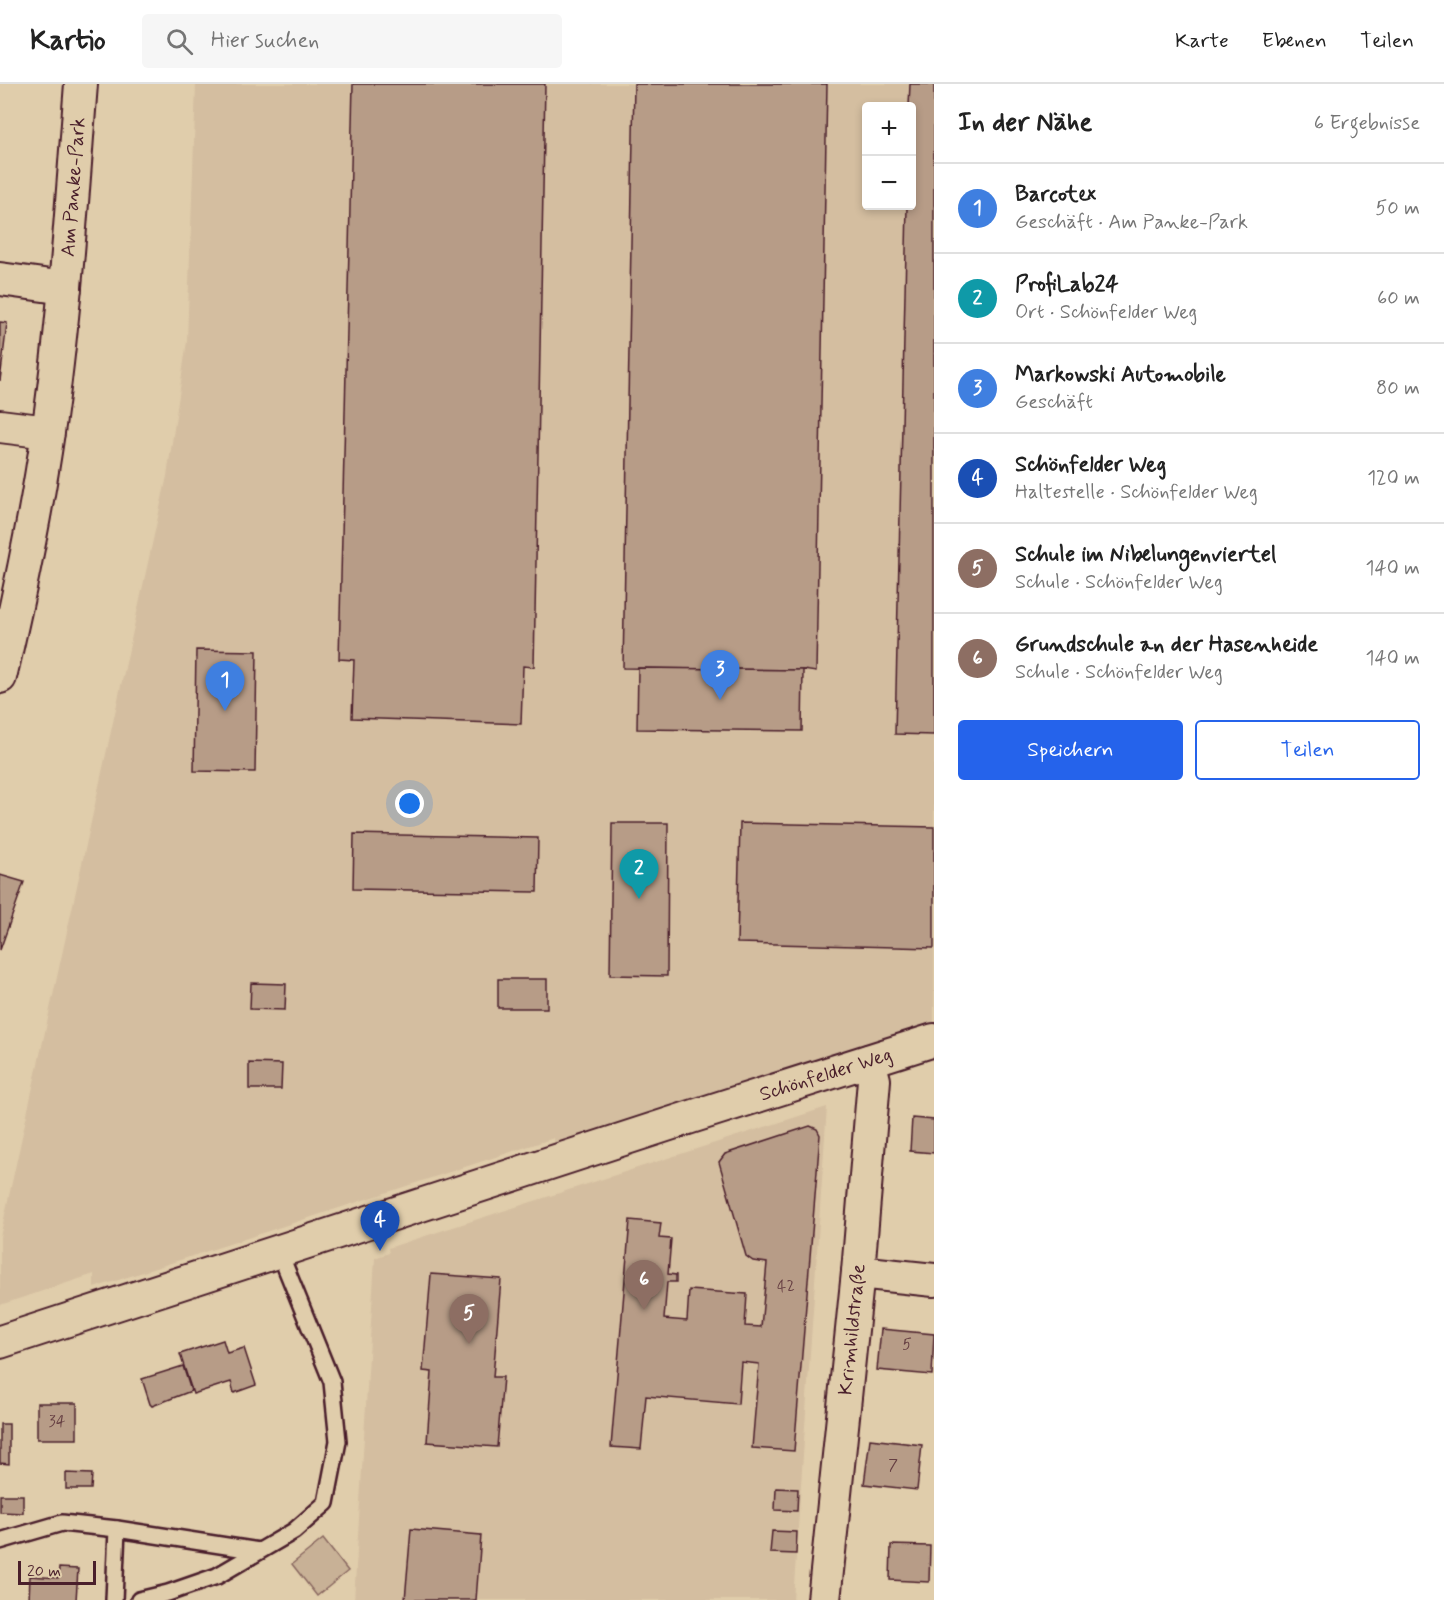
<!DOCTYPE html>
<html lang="de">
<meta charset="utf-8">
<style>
body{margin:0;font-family:Mynerve,sans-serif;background:#f6f6f6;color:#222}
.controls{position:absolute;right:18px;top:18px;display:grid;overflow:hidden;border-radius:6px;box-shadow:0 3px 9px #0003}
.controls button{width:54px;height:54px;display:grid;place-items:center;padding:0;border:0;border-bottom:2px solid #e0e0e0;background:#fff;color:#222;font:30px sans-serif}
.scale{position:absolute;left:18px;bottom:15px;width:78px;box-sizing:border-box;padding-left:6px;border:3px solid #4a1f2b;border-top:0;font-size:16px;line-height:21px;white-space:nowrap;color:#4a1f2b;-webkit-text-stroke:4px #e0cdab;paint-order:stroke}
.you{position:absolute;left:410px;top:720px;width:21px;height:21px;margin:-15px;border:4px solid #fff;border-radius:50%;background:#1a73e8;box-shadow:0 0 0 9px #1a73e833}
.badge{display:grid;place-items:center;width:39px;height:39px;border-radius:50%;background:#2563eb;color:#fff;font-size:20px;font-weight:700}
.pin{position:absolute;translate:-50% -50px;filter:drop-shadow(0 2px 3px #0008)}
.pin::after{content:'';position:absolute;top:32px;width:21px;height:18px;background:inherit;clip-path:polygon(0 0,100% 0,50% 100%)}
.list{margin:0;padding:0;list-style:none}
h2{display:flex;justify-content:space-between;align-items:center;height:78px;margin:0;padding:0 24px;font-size:26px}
h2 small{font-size:20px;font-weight:400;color:#767676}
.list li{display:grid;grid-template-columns:39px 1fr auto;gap:18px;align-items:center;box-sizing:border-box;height:90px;padding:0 24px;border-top:2px solid #e0e0e0}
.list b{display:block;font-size:22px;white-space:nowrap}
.list p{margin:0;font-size:20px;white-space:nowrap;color:#767676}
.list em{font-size:20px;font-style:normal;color:#767676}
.actions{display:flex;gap:12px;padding:18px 24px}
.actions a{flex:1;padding:14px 0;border:2px solid #2563eb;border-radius:6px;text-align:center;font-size:21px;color:#2563eb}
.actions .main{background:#2563eb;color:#fff}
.icon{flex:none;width:33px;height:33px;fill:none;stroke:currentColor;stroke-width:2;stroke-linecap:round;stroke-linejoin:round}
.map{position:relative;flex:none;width:934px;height:1516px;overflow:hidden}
header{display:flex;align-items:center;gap:36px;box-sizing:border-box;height:84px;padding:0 30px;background:#fff;border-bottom:2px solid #e0e0e0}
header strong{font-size:28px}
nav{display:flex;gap:33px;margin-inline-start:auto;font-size:21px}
.search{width:420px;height:54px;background:#f6f6f6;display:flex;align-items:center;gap:15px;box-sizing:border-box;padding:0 21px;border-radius:6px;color:#767676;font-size:22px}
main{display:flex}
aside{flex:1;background:#fff}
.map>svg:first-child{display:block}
.built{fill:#d4bea0;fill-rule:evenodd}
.green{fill:#c8b196;stroke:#896860;stroke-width:1.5}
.building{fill:#b79c87;stroke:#4a1f2b;stroke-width:1.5}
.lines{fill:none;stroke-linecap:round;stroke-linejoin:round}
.lane-casing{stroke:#4a1f2b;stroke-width:20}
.street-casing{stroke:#4a1f2b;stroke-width:36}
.lane{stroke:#e0cdab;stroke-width:15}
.street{stroke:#e0cdab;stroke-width:32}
.labels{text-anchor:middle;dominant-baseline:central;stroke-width:5;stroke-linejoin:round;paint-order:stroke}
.number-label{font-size:16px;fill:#653e42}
.street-label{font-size:20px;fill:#4a1f2b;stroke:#e0cdab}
</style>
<header>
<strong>Kartio</strong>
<div class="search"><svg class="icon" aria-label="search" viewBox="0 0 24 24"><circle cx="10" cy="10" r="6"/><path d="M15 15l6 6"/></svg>Hier suchen</div>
<nav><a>Karte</a><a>Ebenen</a><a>Teilen</a></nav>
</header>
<main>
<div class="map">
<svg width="934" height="1516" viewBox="0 0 934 1516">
<rect width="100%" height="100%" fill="#e0cdab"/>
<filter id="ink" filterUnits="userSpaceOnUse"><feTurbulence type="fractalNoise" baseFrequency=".0167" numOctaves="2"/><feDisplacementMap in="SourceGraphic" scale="12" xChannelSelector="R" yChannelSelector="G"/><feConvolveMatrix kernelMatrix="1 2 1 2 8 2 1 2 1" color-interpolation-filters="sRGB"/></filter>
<g filter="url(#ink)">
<g class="built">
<path d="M196,0H934V939L555,1063L554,1054L94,1204V1190L0,1221V1153L167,392L187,257ZM866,22H912V122H866Z"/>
<path d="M827,1023L793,1516H354L375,1174L389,1169L388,1164Z"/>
</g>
<path class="green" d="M323,1455L348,1487L317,1512L292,1480Z"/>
<g class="building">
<path d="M353,0H545L534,583L523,582L521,640L352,634L354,576L339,575Z"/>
<path d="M634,0H827L816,588L803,586L623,584Z"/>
<path d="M910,0H934V651L895,650L907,122H912V22H909Z"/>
<path d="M0,238L7,239L0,297Z"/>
<path d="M196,566L257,567L255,688L194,687Z"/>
<path d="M638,584L803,586L802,647L637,645Z"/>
<path d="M612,739H668L667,892L610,891Z"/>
<path d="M740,739L934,743V864L737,859Z"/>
<path d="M354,750L538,754L537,808L353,805Z"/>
<path d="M0,791L24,798L0,866Z"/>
<rect x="498" y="895" width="49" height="29"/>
<path d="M251,899L286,900L285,926L250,925Z"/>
<path d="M249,979L282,980L281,1005H249Z"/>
<path d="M912,1034L934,1036V1069L910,1067Z"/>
<path d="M810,1042L817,1045L820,1051L794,1367L752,1364L759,1280L741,1278L738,1320L646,1312L641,1365L611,1363L630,1136L661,1139L659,1154L671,1155L668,1190L676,1191V1198H667L664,1235L687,1237L689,1206L747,1210L745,1242L761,1243L767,1179L753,1177L746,1172L719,1078L725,1070Z"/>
<path d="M431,1190L501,1195L493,1293H503L497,1363L427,1358L432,1288L423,1287Z"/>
<path d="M881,1245L934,1250L932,1291L877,1286Z"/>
<path d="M223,1256L227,1269L244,1264L256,1301L234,1309L231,1298L193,1310L180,1270Z"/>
<path d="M183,1282L191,1307L152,1322L150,1320L142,1295Z"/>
<rect x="37" y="1319" width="40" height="36"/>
<path d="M0,1340H9V1380L0,1379Z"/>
<path d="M870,1355L922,1361L917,1406L864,1400Z"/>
<path d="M66,1389L92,1390L91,1405H66Z"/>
<path d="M776,1404L798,1405L797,1427L775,1426Z"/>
<path d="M0,1411H23V1429L0,1428Z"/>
<path d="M411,1445L481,1451L476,1516H405Z"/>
<path d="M772,1447L797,1448L796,1470L770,1469Z"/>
<path d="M891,1461L930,1462L929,1498L890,1496Z"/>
<path d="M59,1484L78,1485L76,1516H29L30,1492L58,1494Z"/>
</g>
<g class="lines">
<defs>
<g id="lane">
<path d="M0,1457L62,1439L117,1445L259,1467"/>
<path d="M114,1516L117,1445"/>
<path d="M139,1516L168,1509L217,1492L294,1447L326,1419L338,1357L332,1298L279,1167"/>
</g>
<g id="street">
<path d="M0,195L65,204"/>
<path d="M0,342L48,348"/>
<path id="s1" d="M0,593C19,512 36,431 48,348C65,233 72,116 81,0"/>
<path d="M858,1188L934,1196"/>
<path id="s2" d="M0,1258L691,1033L934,956"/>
<path id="s3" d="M824,1516L858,1188L874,996L869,977"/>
</g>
</defs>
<use href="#lane" class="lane-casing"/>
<use href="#street" class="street-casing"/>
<use href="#lane" class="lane"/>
<use href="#street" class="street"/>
</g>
</g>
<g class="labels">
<g class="number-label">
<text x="786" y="1202">42</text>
<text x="907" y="1260">5</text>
<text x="57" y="1337">34</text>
<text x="893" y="1381">7</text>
</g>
<g class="street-label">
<text stroke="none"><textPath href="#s1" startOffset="496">Am Panke-Park</textPath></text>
<text stroke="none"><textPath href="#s2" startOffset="868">Schönfelder Weg</textPath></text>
<text stroke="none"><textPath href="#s3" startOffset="272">Krimhildstraße</textPath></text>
</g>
</g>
</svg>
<div class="controls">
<button>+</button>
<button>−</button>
</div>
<div class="scale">20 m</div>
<div class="you"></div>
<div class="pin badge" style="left:225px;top:627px;background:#3f7fe0">1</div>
<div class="pin badge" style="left:639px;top:815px;background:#0f9aa8">2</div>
<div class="pin badge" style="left:720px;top:616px;background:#3f7fe0">3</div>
<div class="pin badge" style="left:380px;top:1167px;background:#1a4fb4">4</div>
<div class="pin badge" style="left:469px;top:1260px;background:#8d6e63">5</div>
<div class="pin badge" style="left:644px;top:1226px;background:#8d6e63">6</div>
</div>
<aside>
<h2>In der Nähe<small>6 Ergebnisse</small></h2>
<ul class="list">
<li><span class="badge" style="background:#3f7fe0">1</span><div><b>Barcotex</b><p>Geschäft · Am Panke-Park</p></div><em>50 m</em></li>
<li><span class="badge" style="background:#0f9aa8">2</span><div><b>ProfiLab24</b><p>Ort · Schönfelder Weg</p></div><em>60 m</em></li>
<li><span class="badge" style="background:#3f7fe0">3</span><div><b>Markowski Automobile</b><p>Geschäft</p></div><em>80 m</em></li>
<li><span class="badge" style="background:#1a4fb4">4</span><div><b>Schönfelder Weg</b><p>Haltestelle · Schönfelder Weg</p></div><em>120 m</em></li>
<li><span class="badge" style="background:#8d6e63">5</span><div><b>Schule im Nibelungenviertel</b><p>Schule · Schönfelder Weg</p></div><em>140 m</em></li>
<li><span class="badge" style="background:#8d6e63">6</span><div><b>Grundschule an der Hasenheide</b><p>Schule · Schönfelder Weg</p></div><em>140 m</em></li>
</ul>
<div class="actions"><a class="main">Speichern</a><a>Teilen</a></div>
</aside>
</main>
